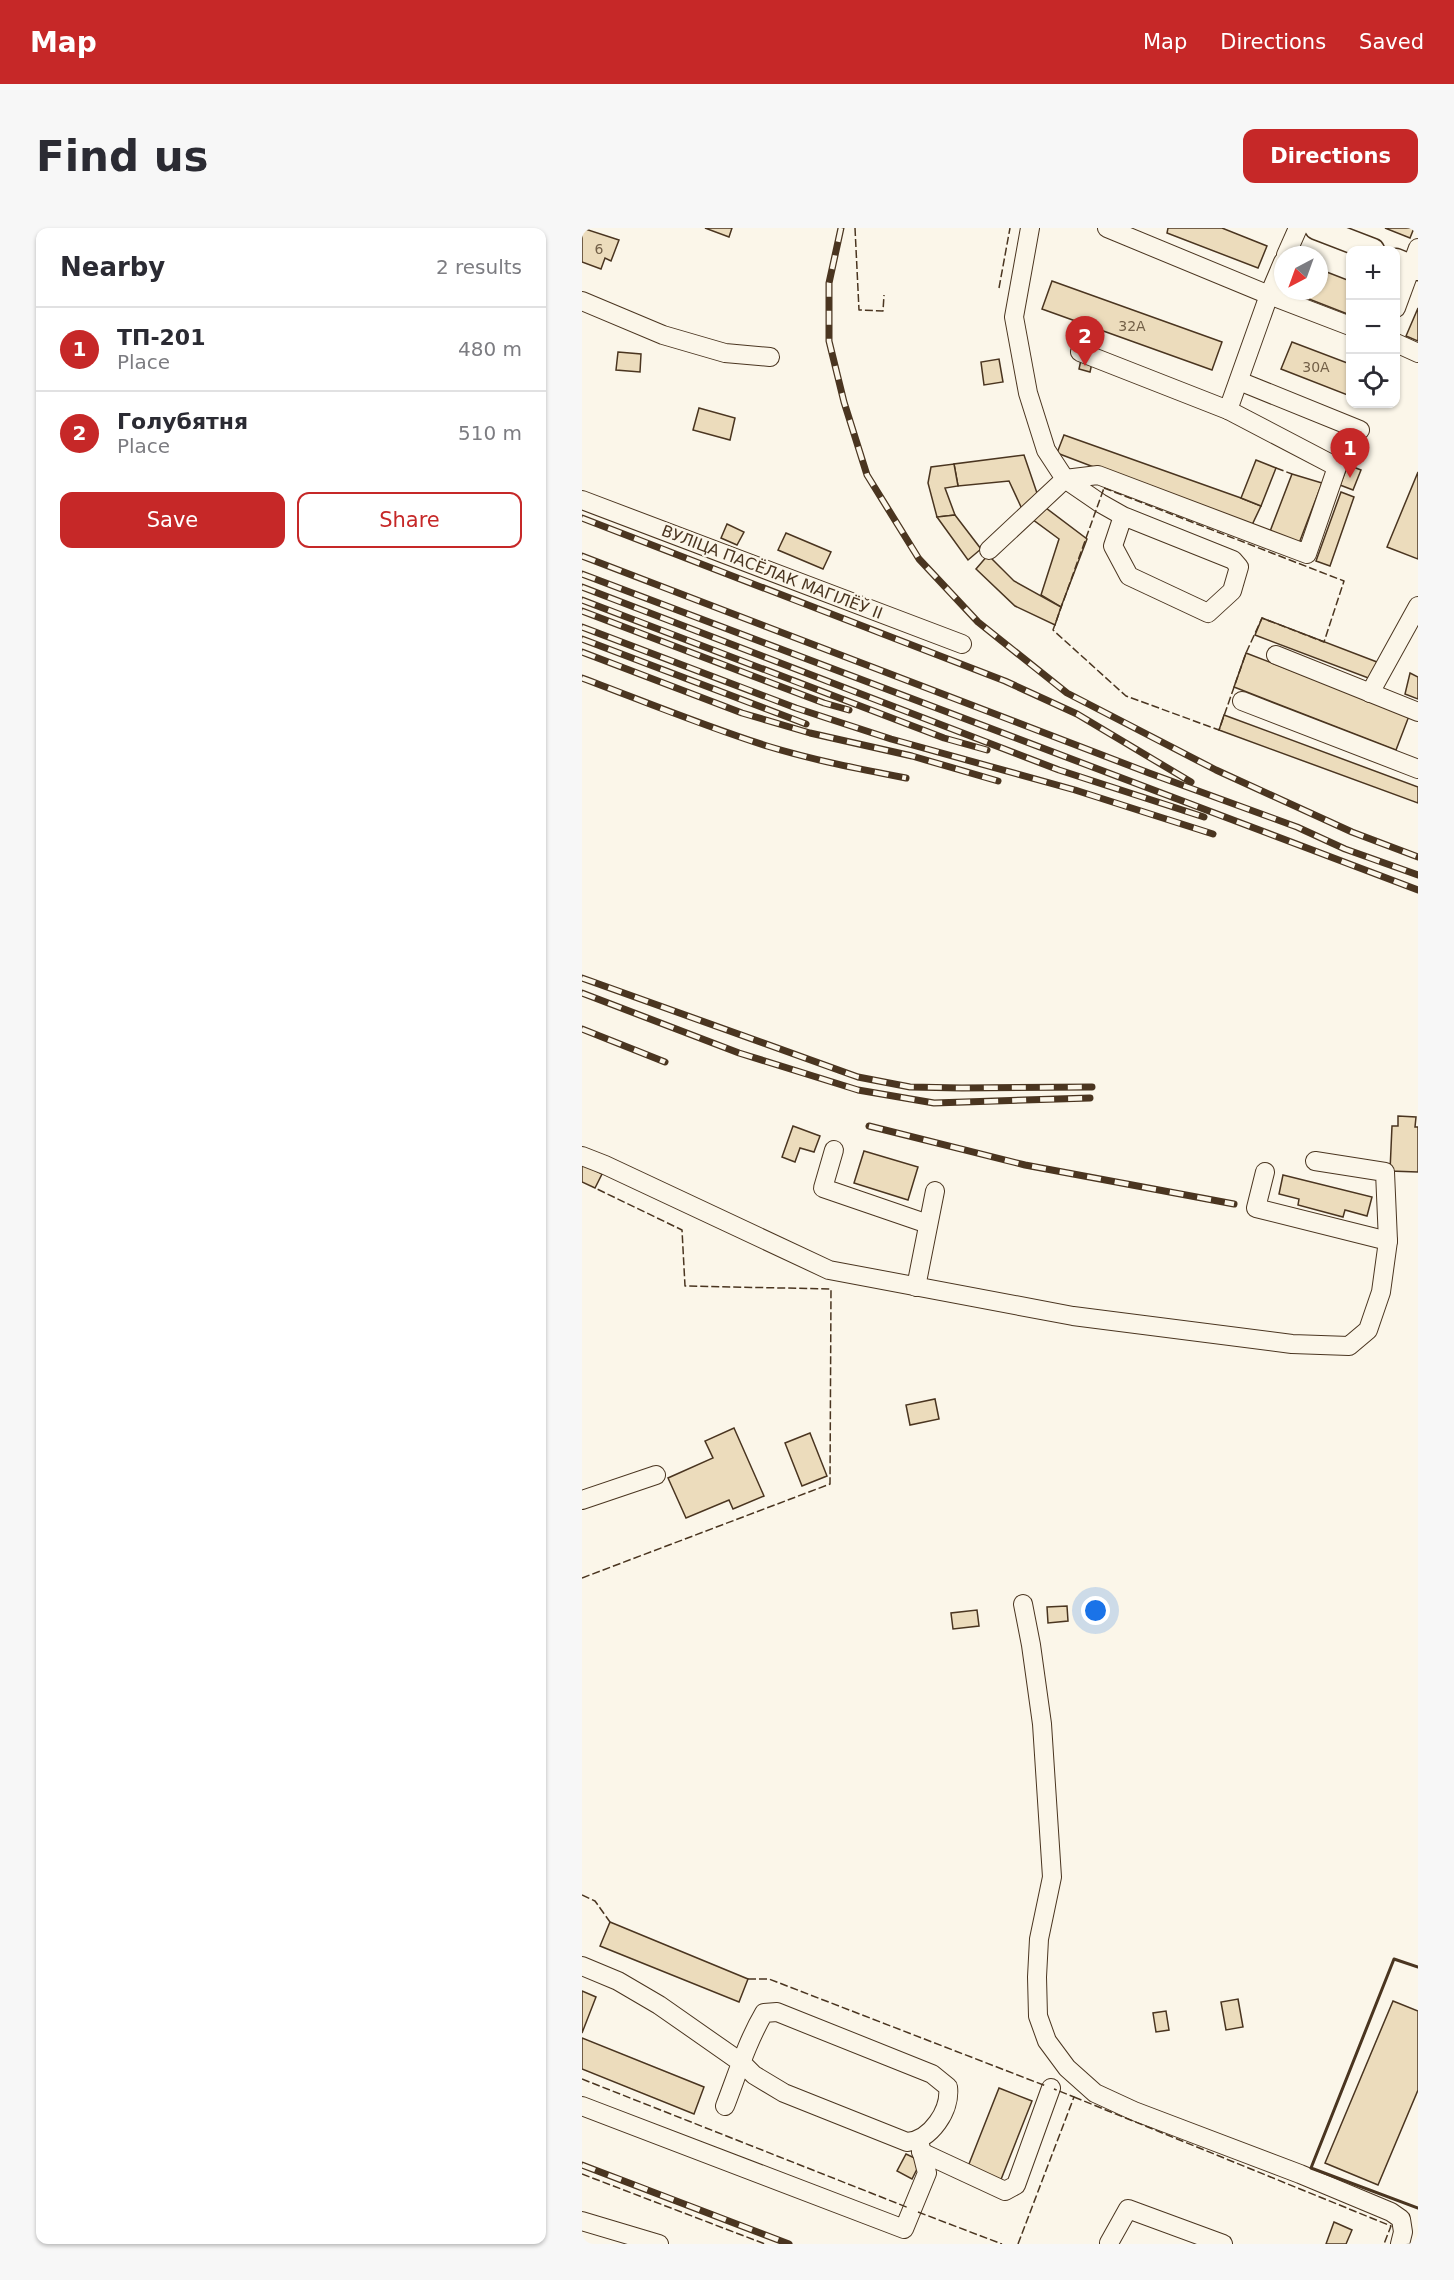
<!DOCTYPE html>
<meta charset="utf-8">
<style>
body{margin:0;font-family:"DejaVu Sans",sans-serif;background:#f7f7f7;color:#2b2b33}
.controls{position:absolute;right:18px;top:18px;display:grid;overflow:hidden;border-radius:12px;box-shadow:0 2px 4px #0004}
.controls button{width:54px;height:54px;display:grid;place-items:center;padding:0;border:0;border-bottom:2px solid #e1e1e2;background:#fff;color:#2b2b33;font:30px sans-serif}
.compass{position:absolute;left:692px;top:18px;width:54px;height:54px;border-radius:50%;background:#fff;box-shadow:0 2px 4px #0004;rotate:221deg}
.you{position:absolute;left:514px;top:1383px;width:21px;height:21px;margin:-15px;border:4px solid #fff;border-radius:50%;background:#1a73e8;box-shadow:0 0 0 9px #1a73e833}
.badge{display:grid;place-items:center;width:39px;height:39px;border-radius:50%;background:#c62828;color:#fff;font-size:20px;font-weight:700}
.pin{position:absolute;translate:-50% -50px;filter:drop-shadow(0 2px 3px #0008)}
.pin::after{content:'';position:absolute;top:32px;width:21px;height:18px;background:inherit;clip-path:polygon(0 0,100% 0,50% 100%)}
.list{margin:0;padding:0;list-style:none}
h2{display:flex;justify-content:space-between;align-items:center;height:78px;margin:0;padding:0 24px;font-size:26px}
h2 small{font-size:20px;font-weight:400;color:#7c7c81}
.list li{display:grid;grid-template-columns:39px 1fr auto;gap:18px;align-items:center;box-sizing:border-box;height:84px;padding:0 24px;border-top:2px solid #e1e1e2}
.list b{display:block;font-size:22px;white-space:nowrap}
.list p{margin:0;font-size:20px;white-space:nowrap;color:#7c7c81}
.list em{font-size:20px;font-style:normal;color:#7c7c81}
.actions{display:flex;gap:12px;padding:18px 24px}
.actions a{flex:1;padding:14px 0;border:2px solid #c62828;border-radius:12px;text-align:center;font-size:21px;color:#c62828}
.actions .main{background:#c62828;color:#fff}
.icon{flex:none;width:33px;height:33px;fill:none;stroke:currentColor;stroke-width:2;stroke-linecap:round;stroke-linejoin:round}
.map{position:relative;flex:none;width:836px;height:2016px;overflow:hidden;border-radius:12px}
header{display:flex;align-items:center;gap:36px;box-sizing:border-box;height:84px;padding:0 30px;background:#c62828;color:#fff}
header strong{font-size:28px}
nav{display:flex;gap:33px;margin-inline-start:auto;font-size:21px}
.intro{display:flex;align-items:center;justify-content:space-between;box-sizing:border-box;height:144px;padding:0 36px}
h1{margin:0;font-size:42px}
.button{padding:15px 27px;border-radius:12px;background:#c62828;color:#fff;font-size:21px;font-weight:700}
main{display:flex;gap:36px;padding:0 36px}
aside{flex:1;background:#fff;border-radius:12px;box-shadow:0 2px 4px #0004}
.map>svg:first-child{display:block}
.building{fill:#ecdcbc;stroke:#4a3520;stroke-width:1.5}
.lines{fill:none;stroke-linecap:round;stroke-linejoin:round}
.minor-casing{stroke:#4a3520;stroke-width:20}
.major-casing{stroke:#4a3520;stroke-width:25}
.minor{stroke:#fbf6e9;stroke-width:18}
.major{stroke:#fbf6e9;stroke-width:22}
.rail-casing{stroke:#4a3520;stroke-width:7}
.rail{stroke:#fbf6e9;stroke-width:4.5;stroke-dasharray:14;stroke-linecap:butt}
.fence{stroke:#4a3520;stroke-width:1.5;stroke-dasharray:8 3;stroke-linecap:butt}
.wall{stroke:#4a3520;stroke-width:3}
.labels{text-anchor:middle;dominant-baseline:central;stroke-width:4.5;stroke-linejoin:round;paint-order:stroke}
.number-label{font-size:14px;fill:#725f47}
.street-label{font-size:16px;fill:#4a3520;stroke:#fbf6e9}
</style>
<header>
<strong>Map</strong>
<nav><a>Map</a><a>Directions</a><a>Saved</a></nav>
</header>
<div class="intro"><h1>Find us</h1><a class="button">Directions</a></div>
<main>
<aside>
<h2>Nearby<small>2 results</small></h2>
<ul class="list">
<li><span class="badge">1</span><div><b>ТП-201</b><p>Place</p></div><em>480 m</em></li>
<li><span class="badge">2</span><div><b>Голубятня</b><p>Place</p></div><em>510 m</em></li>
</ul>
<div class="actions"><a class="main">Save</a><a>Share</a></div>
</aside>
<div class="map">
<svg width="836" height="2016" viewBox="0 0 836 2016">
<rect width="100%" height="100%" fill="#fbf6e9"/>
<g class="building">
<path d="M0,0L37,12L29,33L23,30L19,41L0,34Z"/>
<path d="M123,0H150L147,9Z"/>
<path d="M586,0H640L685,18L676,40L585,5Z"/>
<path d="M803,0H832L828,10Z"/>
<path d="M737,41L768,53V87L709,64L737,63Z"/>
<path d="M470,53L640,114L630,142L460,81Z"/>
<path d="M836,80V113L824,108Z"/>
<path d="M710,114L768,136V168L699,141Z"/>
<path d="M36,124L59,126L58,144L34,142Z"/>
<path d="M417,131L421,154L402,157L399,134Z"/>
<path d="M499,132L510,135L508,144L497,141Z"/>
<path d="M117,180L153,190L148,212L111,202Z"/>
<path d="M482,207L659,270L679,278L669,299L475,225Z"/>
<path d="M442,227L456,268L440,281L427,253L376,258L372,236Z"/>
<path d="M674,232L694,240L679,278L659,270Z"/>
<path d="M372,236L376,258L363,260L373,287L355,289L346,255L349,239Z"/>
<path d="M766,237L779,242L771,262L758,257Z"/>
<path d="M836,244V331L805,319Z"/>
<path d="M710,246L740,255L716,318L687,306Z"/>
<path d="M759,264L772,269L748,338L734,333Z"/>
<path d="M460,277L505,311L479,379L459,367L477,311L450,291Z"/>
<path d="M373,287L399,321L386,332L355,289Z"/>
<path d="M145,296L162,304L155,317L139,310Z"/>
<path d="M204,305L249,324L241,341L196,322Z"/>
<path d="M406,327L432,353L479,379L473,397L433,378L394,341Z"/>
<path d="M680,390L795,434L789,451L673,407Z"/>
<path d="M664,425L827,488L814,522L652,459Z"/>
<path d="M828,445L836,449V471L823,466Z"/>
<path d="M642,487L836,559V575L637,502Z"/>
<path d="M816,888L834,889L833,899H836V944L808,943L810,898H816Z"/>
<path d="M211,898L238,908L232,924L218,920L213,934L200,929Z"/>
<path d="M282,923L336,939L326,972L272,955Z"/>
<path d="M0,936L20,946L13,960L0,954Z"/>
<path d="M701,947L790,969L785,988L763,982L761,989L716,977L717,971L697,966Z"/>
<path d="M353,1171L357,1191L328,1197L324,1177Z"/>
<path d="M152,1200L182,1268L151,1281L147,1272L104,1290L86,1250L131,1230L123,1213Z"/>
<path d="M228,1205L245,1248L220,1258L203,1215Z"/>
<path d="M485,1378L486,1393L466,1395L465,1379Z"/>
<path d="M395,1382L397,1398L371,1401L369,1385Z"/>
<path d="M28,1694L166,1751L157,1774L18,1718Z"/>
<path d="M0,1763L14,1769L0,1805Z"/>
<path d="M656,1771L661,1799L644,1802L639,1774Z"/>
<path d="M811,1773L836,1783V1862L796,1957L743,1935Z"/>
<path d="M584,1783L587,1802L574,1804L571,1785Z"/>
<path d="M0,1810L122,1859L112,1886L0,1841Z"/>
<path d="M417,1860L450,1873L418,1954L385,1941Z"/>
<path d="M324,1926L339,1933L330,1951L315,1943Z"/>
<path d="M752,1994L770,2002L764,2016H744Z"/>
</g>
<g class="lines">
<defs>
<g id="minor">
<path d="M448,0L432,89L446,165L464,222L483,251L518,275L541,288L651,332L657,339L650,363L626,385L547,348L531,318L541,288"/>
<path d="M525,0L687,67L768,98"/>
<path d="M704,27L716,0"/>
<path d="M0,73L81,107L143,125L188,129"/>
<path d="M814,80L836,20"/>
<path d="M814,115L836,125"/>
<path d="M498,124L646,182L687,67L701,34"/>
<path d="M657,153L778,202"/>
<path d="M0,272L380,416"/>
<path d="M407,322L483,251L516,247L725,326L755,239L646,182"/>
<path d="M694,427L836,484"/>
<path d="M788,465L836,378"/>
<path d="M660,473L836,541"/>
<path d="M252,922L241,960L346,996"/>
<path d="M0,928L23,937L247,1042L491,1088L710,1116L767,1118L786,1102L799,1064L806,1013L803,944L733,933"/>
<path d="M683,944L674,980L806,1013"/>
<path d="M334,1059L353,963"/>
<path d="M0,1272L74,1247"/>
<path d="M441,1376L449,1417L460,1496L470,1649L457,1711L455,1749L456,1788L465,1813L485,1840L513,1865L552,1883L718,1946L809,1984L819,1991L821,2004L818,2016"/>
<path d="M0,1738L36,1753L77,1777L160,1835L172,1847L202,1865L325,1914C349,1912 369,1882 366,1859L350,1846L195,1784L182,1785C165,1814 155,1847 143,1878"/>
<path d="M0,1878L322,2001L345,1945L337,1913"/>
<path d="M339,1924L423,1963L434,1957L469,1860"/>
<path d="M0,1993L77,2016"/>
<path d="M527,2015L546,1981L641,2016"/>
</g>
<g id="major">
<path d="M734,0L791,22"/>
<path d="M814,32L836,41"/>
</g>
</defs>
<use href="#minor" class="minor-casing"/>
<use href="#major" class="major-casing"/>
<use href="#minor" class="minor"/>
<use href="#major" class="major"/>
<defs>
<g id="rail">
<path d="M259,0L247,55V113L262,174L285,247L337,331L396,394L485,465L634,542L770,604L836,629"/>
<path d="M0,290L423,453L495,486L609,554"/>
<path d="M0,328L567,545L715,599L763,621L836,647"/>
<path d="M0,346L836,662"/>
<path d="M0,359L477,542L622,589"/>
<path d="M0,372L362,510L405,522"/>
<path d="M0,383L242,475L267,482"/>
<path d="M0,399L214,480L309,511L493,562L631,606"/>
<path d="M0,411L224,496"/>
<path d="M0,424L160,485L228,505L330,528L416,553"/>
<path d="M0,450C61,473 122,498 185,518C231,532 277,541 324,550"/>
<path d="M0,750L276,849L328,859L380,860L510,859"/>
<path d="M0,765L157,825L276,862L352,875L508,870"/>
<path d="M0,801L83,834"/>
<path d="M287,898L443,937L652,976"/>
<path d="M0,1937L207,2016"/>
</g>
</defs>
<use href="#rail" class="rail-casing"/>
<use href="#rail" class="rail"/>
<g class="fence">
<path d="M273,0L277,82L301,83L302,67"/>
<path d="M417,60L428,0"/>
<path d="M694,240L710,246"/>
<path d="M522,260L762,353L742,414L680,390L664,425L637,502L544,468L471,402Z"/>
<path d="M0,1350L248,1256L249,1061L103,1058L100,1002L13,960"/>
<path d="M0,1667L13,1673L28,1694"/>
<path d="M166,1751H187L464,1858"/>
<path d="M0,1851L327,1980"/>
<path d="M492,1869L809,1998L802,2016"/>
<path d="M0,1946L183,2016"/>
<path d="M336,1984L420,2016"/>
<path d="M436,2016L492,1869L472,1861"/>
</g>
<path class="wall" d="M836,1739L812,1731L729,1940L836,1980"/>
</g>
<g class="labels">
<g class="number-label">
<text x="17" y="21">6</text>
<text x="550" y="98">32А</text>
<text x="734" y="139">30А</text>
</g>
<g class="street-label">
<text transform="translate(190 344) rotate(21)">ВУЛІЦА ПАСЁЛАК МАГІЛЁЎ II</text>
</g>
</g>
</svg>
<div class="controls">
<button>+</button>
<button>−</button>
<button><svg class="icon" aria-label="locate" viewBox="0 0 24 24"><circle cx="12" cy="12" r="6"/><path d="M12 2v4M12 18v4M2 12h4M18 12h4"/></svg></button>
</div>
<svg class="compass" viewBox="-18 -18 36 36"><path d="M0-13l5 13h-10z" fill="#e53935"/><path d="M0 13l5-13h-10z" fill="#7c7c81"/></svg>
<div class="you"></div>
<div class="pin badge" style="left:768px;top:250px">1</div>
<div class="pin badge" style="left:503px;top:138px">2</div>
</div>
</main>
